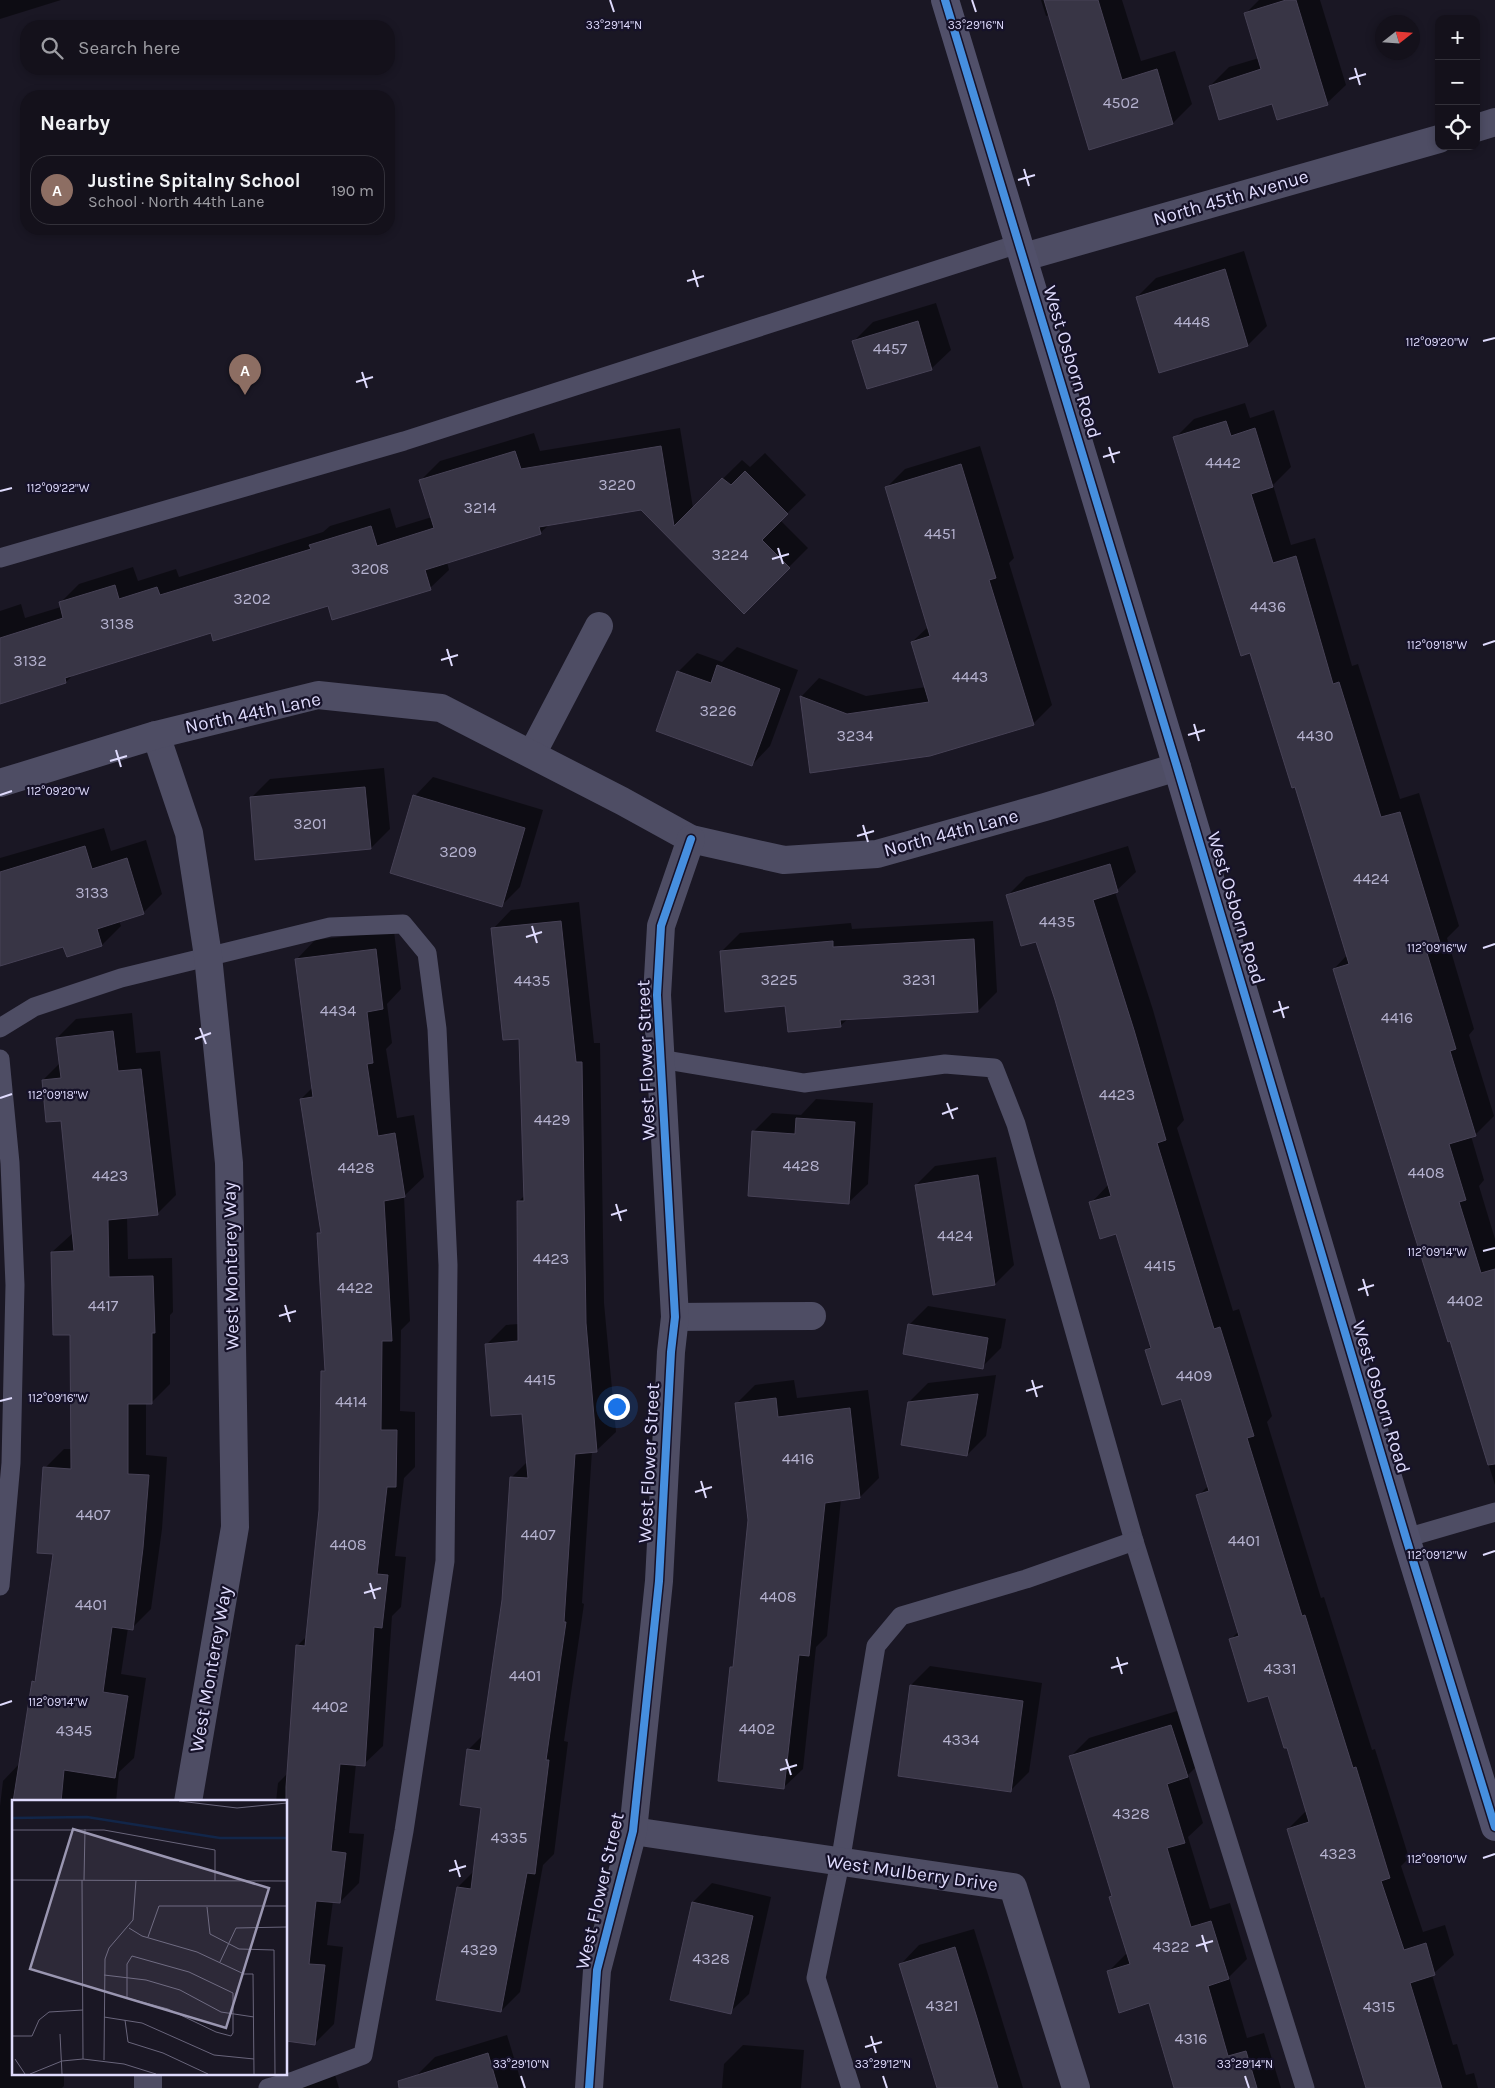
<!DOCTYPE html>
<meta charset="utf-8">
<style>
body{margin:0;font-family:Karla,sans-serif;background:#211f28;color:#f1f3f6}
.controls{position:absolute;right:15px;top:15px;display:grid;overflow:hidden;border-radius:10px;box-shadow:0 2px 8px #0003}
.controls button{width:45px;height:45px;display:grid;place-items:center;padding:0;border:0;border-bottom:1px solid #33313a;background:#14111b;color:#f1f3f6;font:25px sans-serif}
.compass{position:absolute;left:1375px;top:15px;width:45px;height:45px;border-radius:50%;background:#14111b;box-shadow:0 2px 8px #0003;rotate:73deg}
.you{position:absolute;left:616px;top:1406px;width:18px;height:18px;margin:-12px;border:4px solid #fff;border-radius:50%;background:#1a73e8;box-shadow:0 0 0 8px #1a73e833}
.badge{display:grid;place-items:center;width:32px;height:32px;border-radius:50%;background:#9a96b1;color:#fff;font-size:16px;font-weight:700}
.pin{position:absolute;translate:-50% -41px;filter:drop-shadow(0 1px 2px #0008)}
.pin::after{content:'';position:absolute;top:26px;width:18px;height:15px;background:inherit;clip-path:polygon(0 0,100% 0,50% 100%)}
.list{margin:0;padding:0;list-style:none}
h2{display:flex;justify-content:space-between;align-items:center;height:65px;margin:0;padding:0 20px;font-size:21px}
h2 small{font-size:16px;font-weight:400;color:#9d9da3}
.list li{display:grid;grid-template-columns:32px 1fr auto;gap:15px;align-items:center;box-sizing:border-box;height:70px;margin:0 10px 10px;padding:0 10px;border:1px solid #33313a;border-radius:20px}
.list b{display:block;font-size:19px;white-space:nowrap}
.list p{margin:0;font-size:16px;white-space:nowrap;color:#9d9da3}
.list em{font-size:16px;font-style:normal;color:#9d9da3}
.icon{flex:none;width:28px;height:28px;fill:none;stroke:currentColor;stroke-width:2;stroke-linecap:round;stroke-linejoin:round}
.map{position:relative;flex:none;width:1495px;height:2088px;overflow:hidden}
.search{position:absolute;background:#14111b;box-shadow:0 2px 8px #0003;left:20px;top:20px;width:375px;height:55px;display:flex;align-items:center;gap:12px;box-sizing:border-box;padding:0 18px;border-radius:20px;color:#9d9da3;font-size:19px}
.panel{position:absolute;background:#14111b;box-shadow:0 2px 8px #0003;left:20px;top:90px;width:375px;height:145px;border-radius:20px}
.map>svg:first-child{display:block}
.shadow{fill:#0007}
.building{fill:#383545;stroke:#474256}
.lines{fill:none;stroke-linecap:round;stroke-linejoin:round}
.lane{stroke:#4e4d64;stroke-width:19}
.street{stroke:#4e4d64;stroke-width:28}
.secondary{stroke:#51506a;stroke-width:28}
.cycleway-casing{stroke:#161229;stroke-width:11}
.cycleway{stroke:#468fdf;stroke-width:8}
.ticks{fill:none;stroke:#dfdbfd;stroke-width:2}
.labels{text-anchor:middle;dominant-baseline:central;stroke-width:4.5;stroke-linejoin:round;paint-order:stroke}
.number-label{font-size:16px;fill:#b5b2cf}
.street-label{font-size:19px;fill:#dfdbfd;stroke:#161229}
.inset-river{fill:none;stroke:#122649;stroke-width:2.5}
.inset-road{fill:none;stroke:#69657b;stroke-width:1}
.view{fill:#9a96b1;fill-opacity:0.15;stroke:#9a96b1;stroke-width:2.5}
.inset-edge{fill:none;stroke:#dfdbfd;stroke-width:2.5}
.ticks-label{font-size:12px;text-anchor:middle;fill:#dfdbfd;stroke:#161229;stroke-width:4.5;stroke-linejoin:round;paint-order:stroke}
</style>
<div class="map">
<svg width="1495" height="2088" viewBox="0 0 1495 2088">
<rect width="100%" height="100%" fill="#1a1724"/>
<g class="shadow">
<path d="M0,0H61L0,19Z"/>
<path d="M1041,0H1122L1141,61L1175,51L1192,104L1173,123L1090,148L1050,15L1046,16Z"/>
<path d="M1259,0H1320L1346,85L1327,103L1273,102L1210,86L1229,67L1259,58L1245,14Z"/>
<path d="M1244,251L1267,326L1248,345L1160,371L1137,297L1156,278Z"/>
<path d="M936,303L951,350L932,368L868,388L854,341L873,322Z"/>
<path d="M1245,403L1250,418L1274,410L1291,467L1273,485L1291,545L1315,538L1352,666L1358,664L1400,799L1419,793L1459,926L1447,938L1474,1029L1469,1035L1494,1116L1475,1135L1471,1136L1484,1180L1479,1186L1495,1239V1485L1334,969L1347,955L1295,785L1251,651L1175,438L1194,419Z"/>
<path d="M680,428L693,508L742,460L750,467L765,453L806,495L780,520L808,548L744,612L642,509L550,524L540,533L447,562L449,570L430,588L329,605L212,632L74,674L66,682L0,702V611L21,604L25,618L61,607L60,603L79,584L133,567L138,581L176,569L179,577L323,532L330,526L390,508L396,528L432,517L421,480L440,461L534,433L540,451Z"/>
<path d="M980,446L1014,558L1009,563L1052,705L1033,724L930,755L801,697L819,678L866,696L926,687L912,642L929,626L886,488L905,469Z"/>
<path d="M737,647L798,670L770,746L752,765L678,672L697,653L722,662Z"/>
<path d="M384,768L390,829L371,848L251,798L270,779Z"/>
<path d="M433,777L543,810L520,887L501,906L415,796Z"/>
<path d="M104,828L111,851L146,840L162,894L143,913L119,921L121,926L102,945L67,955L64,945L0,965V858Z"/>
<path d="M1128,846L1136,872L1115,892L1153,1010L1184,1120L1177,1128L1233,1311L1239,1309L1272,1416L1267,1422L1321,1598L1324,1597L1372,1750L1375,1749L1409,1858L1401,1866L1423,1932L1445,1925L1454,1955L1432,1975L1453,2045L1457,2044L1466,2075L1474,2073L1478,2088H1368L1320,1939L1288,1829L1307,1810L1287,1746L1269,1694L1230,1640L1239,1631L1198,1496L1209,1485L1182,1398L1146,1350L1152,1345L1117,1232L1091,1203L1109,1184L1056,1000L1036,940L1007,896L1026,877Z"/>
<path d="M579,902L594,1043H600L604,1303L616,1432L597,1450L592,1451L582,1603L584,1604L564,1741L568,1742L554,1854L543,1865L520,1992L501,2011L458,1887L474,1871L482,1807L468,1750L484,1734L503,1600L512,1477L528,1461L524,1413L487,1344L506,1325L519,1324L518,1202L525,1195L520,1037L493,929L511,910Z"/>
<path d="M993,921L997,992L978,1011L848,1019L840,1026L786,1005L721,952L740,933L851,923L852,929Z"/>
<path d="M394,931L401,989L387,1004L392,1043L386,1049L397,1118L414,1115L424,1177L404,1196L410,1321L401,1330L400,1411L415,1412V1467L404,1478L395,1556L406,1557L401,1607L392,1616L383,1746L364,1764H356L349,1833L364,1834L359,1883L340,1902L333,1901L327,1945L343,1947L334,2024L315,2043L286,1802H276L278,1783L289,1772L297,1646L307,1636L320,1510L322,1372L326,1368L319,1234L322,1230L301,1099L313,1087L297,959L315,940Z"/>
<path d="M132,1013L136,1053L160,1051L176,1195L157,1214L127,1217L128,1259L172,1258L173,1312L170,1315V1384L151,1403H146V1455L167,1457L162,1529L151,1609L132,1628H128L121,1674L146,1678L134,1758L119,1772L116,1802H14V2074H64V2086L62,2088H0V1806L3,1781L20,1763L33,1682L37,1678L54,1553L45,1468L64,1449H72L71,1333L52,1252L73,1233L62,1119L43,1080L60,1063L57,1038L76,1019Z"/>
<path d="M816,1099L873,1103L868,1184L849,1202L753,1132L772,1113L801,1115Z"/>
<path d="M996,1157L1014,1265L995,1284L916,1185L935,1166Z"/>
<path d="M928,1306L1006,1319L1001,1348L982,1367L909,1325Z"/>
<path d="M996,1375L986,1436L967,1455L909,1402L928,1383Z"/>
<path d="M794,1380L797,1398L868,1390L879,1478L860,1497L841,1499L827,1636L816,1647L803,1769L784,1787L731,1668L734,1665L749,1520L736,1404L755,1385Z"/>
<path d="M930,1666L1042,1683L1029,1772L1010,1791L911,1685Z"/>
<path d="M1190,1707L1206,1757L1188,1775L1203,1823L1188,1837L1210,1909L1230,1903L1247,1959L1229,1977L1247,2038L1264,2033L1281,2088H1175L1150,2002L1108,1972L1128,1952L1113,1895L1070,1757L1089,1738Z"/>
<path d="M712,1883L771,1897L749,1994L730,2012L693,1902Z"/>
<path d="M974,1929L1023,2088H937L901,1964L919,1945Z"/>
<path d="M507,2035L523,2088H420L416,2076L435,2057Z"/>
<path d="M743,2045L804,2050L801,2088H722L724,2064Z"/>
<path d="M333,2068L339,2088H266Z"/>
</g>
<g class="building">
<path d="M1044,0H1098L1122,80L1157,69L1173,124L1089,150Z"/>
<path d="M1286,0H1296L1328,105L1277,120L1272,104L1219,120L1209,86L1261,69L1244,13Z"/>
<path d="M1225,269L1248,346L1159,373L1136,297Z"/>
<path d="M918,321L932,370L867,389L852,341Z"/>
<path d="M1226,421L1231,436L1255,428L1273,487L1251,494L1273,563L1296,556L1333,684L1339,682L1381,817L1400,812L1441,946L1426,950L1456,1049L1450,1051L1476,1136L1449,1144L1466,1200L1459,1202L1481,1273L1495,1269V1464L1488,1465L1450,1341L1448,1342L1409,1218L1333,969L1349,964L1295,787L1292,788L1250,653L1241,656L1173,437Z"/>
<path d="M661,446L674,526L722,478L731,485L745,471L788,514L762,540L790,568L744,614L641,510L539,527L541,534L425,570L431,590L332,620L328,606L213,641L211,633L65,678L66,683L0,704V638L63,618L59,602L115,585L119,599L157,587L160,595L311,549L309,545L371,526L377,546L434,528L419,480L515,451L521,469Z"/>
<path d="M961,464L996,578L989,580L1034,725L930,756L810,773L800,696L847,714L929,702L911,642L930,636L885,487Z"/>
<path d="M717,665L780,689L752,766L656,731L677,671L711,683Z"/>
<path d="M365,787L371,849L255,860L250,797Z"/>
<path d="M413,795L525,828L502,907L390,873Z"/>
<path d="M85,846L92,869L127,858L144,914L97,929L102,946L67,957L63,947L0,966V872Z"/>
<path d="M1110,864L1118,892L1093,900L1134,1030L1166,1140L1157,1143L1214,1329L1220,1327L1254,1436L1247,1438L1302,1616L1305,1615L1353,1768L1356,1767L1390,1878L1381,1881L1404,1950L1426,1943L1435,1975L1410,1983L1442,2088H1366L1287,1829L1309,1822L1287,1748H1284L1268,1696L1248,1702L1229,1639L1239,1636L1196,1495L1209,1491L1181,1399L1162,1405L1145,1350L1151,1348L1116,1234L1100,1239L1089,1202L1111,1196L1055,1000L1036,942L1021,946L1006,895Z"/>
<path d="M561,921L576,1062H582L586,1323L597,1452L575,1454L564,1622H566L546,1760H549L535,1874L527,1873L501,2012L436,2000L457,1887L471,1889L481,1808L460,1805L467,1749L480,1751L502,1600L510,1477L528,1478L522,1414L491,1416L485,1344L518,1341L517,1201H524L519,1039L503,1040L491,928Z"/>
<path d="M974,939L978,1012L840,1020L841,1027L788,1032L785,1006L725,1012L720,951L833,941V947Z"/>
<path d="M376,949L383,1009L367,1012L373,1063L367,1064L378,1136L395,1133L405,1197L384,1201L392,1341H382L381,1430H397L396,1487H387L377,1574L388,1575L382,1628L374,1627L365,1766L340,1764L331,1851L346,1853L340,1903L316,1901L309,1964L325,1965L315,2045L286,2041V1787L296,1645L305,1646L319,1510L321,1371H325L317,1233H321L300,1099L313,1097L295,959Z"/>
<path d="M113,1031L118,1071L141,1069L158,1215L108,1220L109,1277L153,1276L155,1333H152V1404H128V1474L149,1475L143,1548L133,1630L112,1627L103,1692L128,1696L115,1778L64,1770L61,1802H13L32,1681L35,1682L53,1554L37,1553L43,1467L71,1469L70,1335H53L51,1252L74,1251L61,1121L46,1122L42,1080L61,1078L56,1038Z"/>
<path d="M796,1118L855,1122L849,1204L748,1196L752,1131L795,1134Z"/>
<path d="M978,1175L995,1285L933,1295L915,1185Z"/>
<path d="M908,1324L988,1338L983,1369L903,1354Z"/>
<path d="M978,1394L967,1456L901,1445L908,1402Z"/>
<path d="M776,1398L778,1417L850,1408L860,1498L825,1503L809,1656L799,1655L784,1789L718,1781L730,1667H733L748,1520L735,1403Z"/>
<path d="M910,1685L1023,1701L1011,1792L898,1776Z"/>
<path d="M1171,1725L1188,1777L1167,1784L1185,1843L1167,1848L1191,1927L1211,1921L1229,1979L1208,1986L1228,2056L1246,2051L1257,2088H1174L1149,2003L1119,2013L1107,1971L1130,1964L1109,1897L1112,1896L1069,1756Z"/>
<path d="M692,1902L753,1916L731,2014L670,2000Z"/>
<path d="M955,1947L977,2018L998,2088H937L899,1964Z"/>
<path d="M488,2053L498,2088H399L398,2081Z"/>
</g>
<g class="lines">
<g class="lane">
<path d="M0,558L404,441L1018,244"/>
<path d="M0,1028L34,1007L121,978L330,927L403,924L427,953L437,1029L448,1265L445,1561L404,1831L363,2055L294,2081L268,2088"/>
<path d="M0,1059L10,1163L15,1285L11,1463L0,1586"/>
<path d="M660,1059L804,1083L945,1064L994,1068L1016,1124L1134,1541L1305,2088"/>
<path d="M1406,1538L1495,1512"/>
<path d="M851,2088L816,1978L840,1863L876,1646L901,1616L1026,1579L1134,1541"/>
</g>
<g class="street">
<path d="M1476,128L1495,122"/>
<path d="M1024,257L1439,139"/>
<path d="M156,735L189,833L208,956L229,1163L235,1527L188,1802"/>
<path d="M532,754L599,626"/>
<path d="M0,783L156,735L318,695L441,708L622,801L691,839L784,860L877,854L1045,807L1177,767"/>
<path d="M675,1317L812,1316"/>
<path d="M633,1831L1013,1887L1076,2088"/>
<path d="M148,2074V2088"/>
<path d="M589,2088L597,1970L633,1831L659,1581L671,1352L675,1317L657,995L661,926L691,839"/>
</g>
<path class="secondary" d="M945,0L1177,767L1406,1538L1495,1827"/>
<defs>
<g id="cycleway">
<path d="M945,0L1177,767L1406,1538L1495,1827"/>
<path d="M589,2088L597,1970L633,1831L659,1581L671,1352L675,1317L657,995L661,926L691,839"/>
</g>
</defs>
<use href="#cycleway" class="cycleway-casing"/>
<use href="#cycleway" class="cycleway"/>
</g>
<path class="ticks" d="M610,0L614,12M972,0L976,12M1355,68L1360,85M1349,79L1366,74M1024,169L1029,186M1018,180L1035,175M693,270L698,287M687,281L704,276M1483,341L1495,338M362,372L367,388M356,382L373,377M1109,447L1114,463M1103,457L1120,452M0,491L12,488M778,548L783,564M772,559L789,554M1483,645L1495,641M447,649L452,666M441,660L458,655M1194,724L1199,741M1188,735L1205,730M116,750L121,767M110,761L127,756M0,795L12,791M863,825L868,842M857,836L874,831M532,926L537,943M526,937L542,932M1483,948L1495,944M1279,1001L1284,1018M1273,1012L1289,1007M200,1028L206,1044M195,1039L211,1033M0,1098L12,1094M947,1103L953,1119M942,1114L958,1108M616,1204L621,1221M611,1215L627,1210M1483,1251L1495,1248M1363,1279L1368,1296M1358,1290L1374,1285M285,1305L290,1322M279,1316L296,1311M1032,1380L1037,1397M1026,1391L1043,1386M0,1401L12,1398M701,1481L706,1498M695,1492L712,1487M1483,1555L1495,1551M370,1583L375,1599M364,1593L381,1588M1117,1657L1122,1674M1111,1668L1128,1663M0,1705L12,1701M786,1759L791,1775M780,1770L797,1765M1483,1858L1495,1854M455,1860L460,1877M449,1871L466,1866M1202,1935L1207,1952M1196,1946L1213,1941M871,2036L876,2053M865,2047L882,2042M521,2076L525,2088M883,2076L887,2088M1245,2076L1249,2088"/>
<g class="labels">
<g class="number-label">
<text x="1121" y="102">4502</text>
<text x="1192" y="321">4448</text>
<text x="890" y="348">4457</text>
<text x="1223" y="462">4442</text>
<text x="617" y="484">3220</text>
<text x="480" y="507">3214</text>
<text x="940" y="533">4451</text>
<text x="730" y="554">3224</text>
<text x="370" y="568">3208</text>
<text x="252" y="598">3202</text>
<text x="1268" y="606">4436</text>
<text x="117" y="623">3138</text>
<text x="30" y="660">3132</text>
<text x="970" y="676">4443</text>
<text x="718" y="710">3226</text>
<text x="855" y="735">3234</text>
<text x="1315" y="735">4430</text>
<text x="310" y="823">3201</text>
<text x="458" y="851">3209</text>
<text x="1371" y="878">4424</text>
<text x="92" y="892">3133</text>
<text x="1057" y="921">4435</text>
<text x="779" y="979">3225</text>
<text x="919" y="979">3231</text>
<text x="532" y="980">4435</text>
<text x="338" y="1010">4434</text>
<text x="1397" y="1017">4416</text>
<text x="1117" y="1094">4423</text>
<text x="552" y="1119">4429</text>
<text x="801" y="1165">4428</text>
<text x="356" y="1167">4428</text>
<text x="1426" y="1172">4408</text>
<text x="110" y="1175">4423</text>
<text x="955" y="1235">4424</text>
<text x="551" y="1258">4423</text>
<text x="1160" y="1265">4415</text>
<text x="355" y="1287">4422</text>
<text x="1465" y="1300">4402</text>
<text x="103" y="1305">4417</text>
<text x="1194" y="1375">4409</text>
<text x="540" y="1379">4415</text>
<text x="351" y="1401">4414</text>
<text x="798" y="1458">4416</text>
<text x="93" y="1514">4407</text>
<text x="538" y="1534">4407</text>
<text x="1244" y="1540">4401</text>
<text x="348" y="1544">4408</text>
<text x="778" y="1596">4408</text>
<text x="91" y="1604">4401</text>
<text x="1280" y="1668">4331</text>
<text x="525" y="1675">4401</text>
<text x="330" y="1706">4402</text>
<text x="757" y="1728">4402</text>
<text x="74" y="1730">4345</text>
<text x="961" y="1739">4334</text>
<text x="1131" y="1813">4328</text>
<text x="509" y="1837">4335</text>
<text x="1338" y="1853">4323</text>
<text x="1171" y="1946">4322</text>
<text x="479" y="1949">4329</text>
<text x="711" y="1958">4328</text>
<text x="942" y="2005">4321</text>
<text x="1379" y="2006">4315</text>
<text x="1191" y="2038">4316</text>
</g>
<g class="street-label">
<text transform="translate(1231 198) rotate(-16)">North 45th Avenue</text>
<text transform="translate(1072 362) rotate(73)">West Osborn Road</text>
<text transform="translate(253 713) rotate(-12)">North 44th Lane</text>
<text transform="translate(951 833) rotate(-15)">North 44th Lane</text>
<text transform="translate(1236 908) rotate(73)">West Osborn Road</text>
<text transform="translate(646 1060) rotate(-92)">West Flower Street</text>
<text transform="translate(231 1266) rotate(-91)">West Monterey Way</text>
<text transform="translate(1381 1397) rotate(73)">West Osborn Road</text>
<text transform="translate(649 1463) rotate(-87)">West Flower Street</text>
<text transform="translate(211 1669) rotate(-80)">West Monterey Way</text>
<text transform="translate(912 1873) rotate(8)">West Mulberry Drive</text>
<text transform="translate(600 1891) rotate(-77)">West Flower Street</text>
</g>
</g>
<g transform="translate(12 1800)">
<rect width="275" height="275" fill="#1a1724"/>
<path class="inset-river" d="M0,18L75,17L208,38H275"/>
<path class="inset-road" d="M167,1L225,8L275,3M0,30H92L203,50V81M0,80L275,81M70,80L71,259M72,80L73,29M195,107L198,134L227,149L262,150L263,274M117,128L130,136L185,152L232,174H241L242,274M136,137L147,106H275M120,156L177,172L221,193V233L219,236L204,232L156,209L115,198V164ZM208,162L224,128L275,127M92,175L134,180L168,190L209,212L242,217M92,217L130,223L202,255L242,259M113,220L116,242L151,253L196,274M48,234L50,274M0,236H20L27,220L37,212L71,210M3,259L13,274M92,260L93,159L97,148L121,120L124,80M18,274L50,261L71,259L112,264L144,274"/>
<path class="view" d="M61,29L257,88L214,228L18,169Z"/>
<rect width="275" height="275" class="inset-edge"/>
</g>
<g class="ticks-label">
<text x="614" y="29">33°29'14"N</text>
<text x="976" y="29">33°29'16"N</text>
<text x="1437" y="346">112°09'20"W</text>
<text x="58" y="492">112°09'22"W</text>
<text x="1437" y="649">112°09'18"W</text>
<text x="58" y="795">112°09'20"W</text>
<text x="1437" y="952">112°09'16"W</text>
<text x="58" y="1099">112°09'18"W</text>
<text x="1437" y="1256">112°09'14"W</text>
<text x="58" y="1402">112°09'16"W</text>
<text x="1437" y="1559">112°09'12"W</text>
<text x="58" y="1706">112°09'14"W</text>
<text x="1437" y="1863">112°09'10"W</text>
<text x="521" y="2068">33°29'10"N</text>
<text x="883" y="2068">33°29'12"N</text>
<text x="1245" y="2068">33°29'14"N</text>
</g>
</svg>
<div class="controls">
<button>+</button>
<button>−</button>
<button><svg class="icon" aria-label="locate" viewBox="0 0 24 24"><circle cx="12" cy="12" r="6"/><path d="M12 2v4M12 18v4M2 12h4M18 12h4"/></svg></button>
</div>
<svg class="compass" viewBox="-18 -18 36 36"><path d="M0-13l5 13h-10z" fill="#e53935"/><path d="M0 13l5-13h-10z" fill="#9d9da3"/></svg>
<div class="you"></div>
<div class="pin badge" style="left:245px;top:395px;background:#8d6e63">A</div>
<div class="search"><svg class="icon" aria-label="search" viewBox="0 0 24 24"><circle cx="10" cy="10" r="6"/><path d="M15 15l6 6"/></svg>Search here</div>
<section class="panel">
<h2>Nearby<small></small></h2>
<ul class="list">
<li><span class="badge" style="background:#8d6e63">A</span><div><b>Justine Spitalny School</b><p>School · North 44th Lane</p></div><em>190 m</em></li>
</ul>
</section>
</div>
